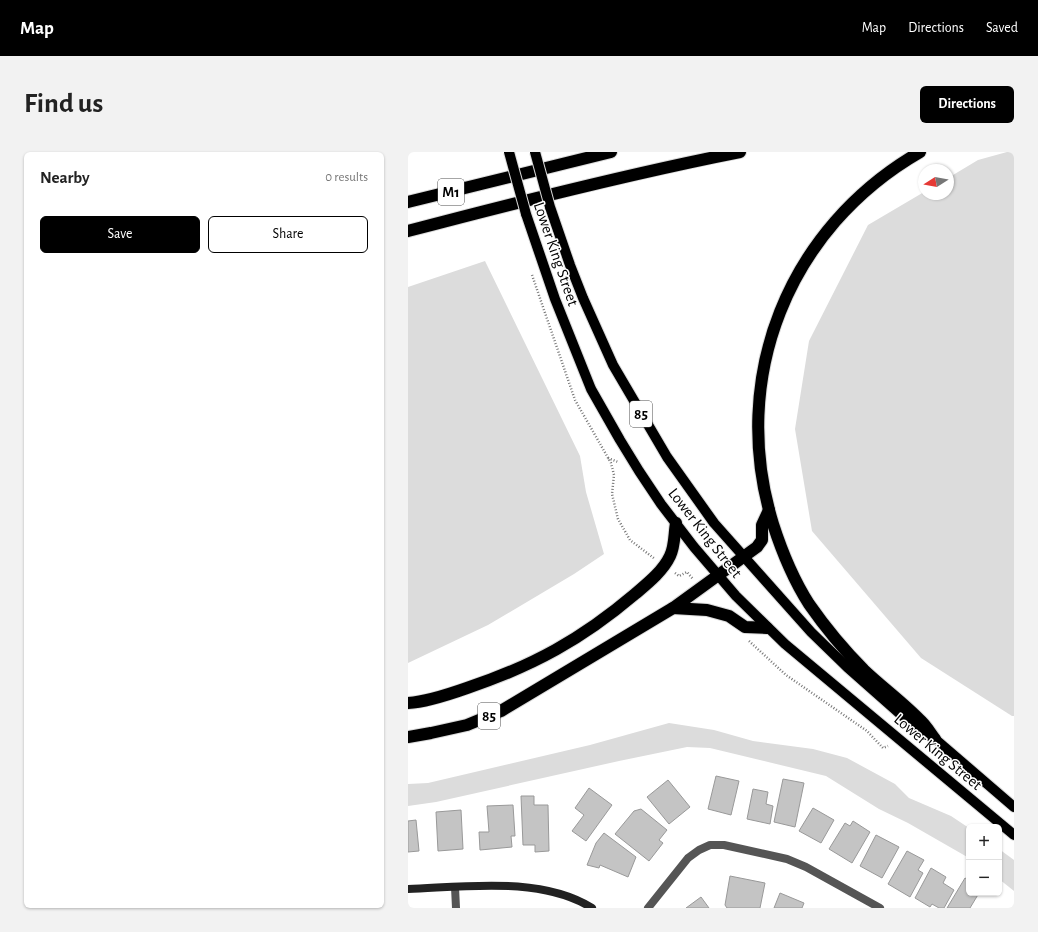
<!DOCTYPE html>
<meta charset="utf-8">
<style>
body{margin:0;font-family:"Alegreya Sans",sans-serif;background:#f2f2f2;color:#222}
.controls{position:absolute;right:12px;bottom:12px;display:grid;overflow:hidden;border-radius:6px;box-shadow:0 1px 3px #0004}
.controls button{width:36px;height:36px;display:grid;place-items:center;padding:0;border:0;border-bottom:1px solid #e0e0e0;background:#fff;color:#222;font:20px sans-serif}
.compass{position:absolute;left:510px;top:12px;width:36px;height:36px;border-radius:50%;background:#fff;box-shadow:0 1px 3px #0004;rotate:259deg}
.list{margin:0;padding:0;list-style:none}
h2{display:flex;justify-content:space-between;align-items:center;height:52px;margin:0;padding:0 16px;font-size:17px}
h2 small{font-size:13px;font-weight:400;color:#767676}
.actions{display:flex;gap:8px;padding:12px 16px}
.actions a{flex:1;padding:9px 0;border:1px solid #000;border-radius:6px;text-align:center;font-size:14px;color:#000}
.actions .main{background:#000;color:#fff}
.map{position:relative;flex:none;width:606px;height:756px;overflow:hidden;border-radius:6px}
header{display:flex;align-items:center;gap:24px;box-sizing:border-box;height:56px;padding:0 20px;background:#000;color:#fff}
header strong{font-size:19px}
nav{display:flex;gap:22px;margin-inline-start:auto;font-size:14px}
.intro{display:flex;align-items:center;justify-content:space-between;box-sizing:border-box;height:96px;padding:0 24px}
h1{margin:0;font-size:28px}
.button{padding:10px 18px;border-radius:6px;background:#000;color:#fff;font-size:14px;font-weight:700}
main{display:flex;gap:24px;padding:0 24px}
aside{flex:1;background:#fff;border-radius:6px;box-shadow:0 1px 3px #0004}
.map>svg:first-child{display:block}
.green{fill:#dcdcdc}
.building{fill:#c4c4c4;stroke:#999}
.lines{fill:none;stroke-linecap:round;stroke-linejoin:round}
.primary-casing{stroke:#dbdbdb;stroke-width:12}
.highway-casing{stroke:#dbdbdb;stroke-width:14}
.path{stroke:#777;stroke-width:2.5;stroke-dasharray:1 2;stroke-linecap:butt}
.street{stroke:#555;stroke-width:8}
.secondary{stroke:#222;stroke-width:8}
.primary{stroke:#000;stroke-width:10}
.highway{stroke:#000;stroke-width:12}
.primary-bridge-casing{stroke:#dbdbdb;stroke-width:12;stroke-linecap:butt}
.primary-bridge{stroke:#000;stroke-width:10}
.labels{text-anchor:middle;dominant-baseline:central;stroke-width:3;stroke-linejoin:round;paint-order:stroke}
.shield{fill:#fff;stroke:#4c4c4c;stroke-width:1}
.shield-label{font-size:15px;font-weight:bold;fill:#000}
.street-label{font-size:16px;fill:#000;stroke:#fff}
</style>
<header>
<strong>Map</strong>
<nav><a>Map</a><a>Directions</a><a>Saved</a></nav>
</header>
<div class="intro"><h1>Find us</h1><a class="button">Directions</a></div>
<main>
<aside>
<h2>Nearby<small>0 results</small></h2>
<ul class="list">
</ul>
<div class="actions"><a class="main">Save</a><a>Share</a></div>
</aside>
<div class="map">
<svg width="606" height="756" viewBox="0 0 606 756">
<rect width="100%" height="100%" fill="#fff"/>
<g class="green">
<path d="M599,0H606V564H604L513,506L404,379L387,277L401,189L460,73L516,40V42H540V26L570,8Z"/>
<path d="M77,109L172,304L178,340L196,402L166,422L80,473L0,511V135Z"/>
<path d="M261,571L306,578L345,589L405,597L439,606L487,632L501,646L543,664L561,676V706L500,671L471,657L418,624L302,596L279,595L211,609L28,650L0,654V632L20,631L182,593Z"/>
<path d="M591,697L606,708V739L591,727Z"/>
</g>
<g class="building">
<path d="M308,624L331,629L323,663L300,657Z"/>
<path d="M375,627L396,631L387,675L366,670Z"/>
<path d="M260,628L282,655L261,672L239,645Z"/>
<path d="M181,636L204,653L178,689L164,679L176,663L167,656Z"/>
<path d="M345,637L360,640L358,652L365,654L362,672L339,667Z"/>
<path d="M113,644H126V653H140L141,699L127,700V693H115Z"/>
<path d="M105,653L107,684H103L104,695L72,698L71,680H81L79,654Z"/>
<path d="M405,656L426,668L413,691L391,679Z"/>
<path d="M233,657L259,678L251,688L255,691L241,709L207,682L226,659Z"/>
<path d="M53,658L55,697L30,699L28,660Z"/>
<path d="M8,668L11,699L0,700V669Z"/>
<path d="M445,669L462,680L444,711L421,697L437,671L442,674Z"/>
<path d="M196,681L228,705L220,725L192,713L191,716L179,713L188,691Z"/>
<path d="M468,683L491,695L474,726L452,714Z"/>
<path d="M499,699L516,708L510,718L515,721L502,745L480,732Z"/>
<path d="M523,716L538,725L535,731L546,738L536,756H531L524,752L522,755L507,746Z"/>
<path d="M322,724L357,731L352,756H319L317,753Z"/>
<path d="M557,726L561,728V741H571L562,756H539Z"/>
<path d="M372,741L396,751L394,756H366Z"/>
<path d="M293,745L301,756H278Z"/>
</g>
<g class="lines">
<defs>
<g id="primary">
<path d="M142,55L162,113L175,146L205,213L259,305L306,371L403,480L439,515L508,576L527,587L606,655"/>
<path d="M118,62L147,147L183,237L212,288L231,319L253,352L286,395L328,444L377,492L606,683"/>
</g>
<g id="highway">
<path d="M512,0C380,76 320,226 365,372C374,400 385,427 401,452C417,475 436,498 456,518C475,536 496,551 514,570C519,575 523,582 527,587"/>
<path d="M0,50L203,0"/>
<path d="M0,79C110,50 220,22 332,0"/>
<path d="M265,456L299,458L321,464L337,475L359,476"/>
<path d="M0,551C18,550 42,542 59,536C125,514 174,487 227,442C240,431 255,419 262,404C267,394 266,382 268,371"/>
<path d="M0,585L23,581L59,573L93,559L265,456L349,395L354,388V373L361,358"/>
</g>
</defs>
<use href="#primary" class="primary-casing"/>
<use href="#highway" class="highway-casing"/>
<g class="path">
<path d="M124,123L167,248L203,311L206,323L204,342L210,367L222,388L247,407"/>
<path d="M200,306L210,310"/>
<path d="M267,421L271,424L279,420L285,427"/>
<path d="M341,489L378,523L459,579L475,596L480,594"/>
</g>
<g class="street">
<path d="M47,735L48,756"/>
<path d="M240,756L280,706L291,698L302,693H316L379,707L398,715L472,756"/>
</g>
<path class="secondary" d="M0,737C57,735 133,724 184,756"/>
<use href="#primary" class="primary"/>
<use href="#highway" class="highway"/>
<defs>
<g id="primary-bridge">
<path d="M101,0L118,62"/>
<path d="M127,0L142,55"/>
</g>
</defs>
<use href="#primary-bridge" class="primary-bridge-casing"/>
<use href="#primary-bridge" class="primary-bridge"/>
</g>
<g class="labels">
<g class="shield">
<rect x="30" y="27" width="26" height="26" rx="3"/>
<rect x="222" y="249" width="22" height="26" rx="3"/>
<rect x="70" y="551" width="22" height="26" rx="3"/>
</g>
<g class="shield-label">
<text x="43" y="40">M1</text>
<text x="233" y="262">85</text>
<text x="81" y="564">85</text>
</g>
<g class="street-label">
<text transform="translate(148 102) rotate(71)">Lower King Street</text>
<text transform="translate(297 381) rotate(52)">Lower King Street</text>
<text transform="translate(530 600) rotate(40)">Lower King Street</text>
</g>
</g>
</svg>
<div class="controls">
<button>+</button>
<button>−</button>
</div>
<svg class="compass" viewBox="-18 -18 36 36"><path d="M0-13l5 13h-10z" fill="#e53935"/><path d="M0 13l5-13h-10z" fill="#767676"/></svg>
</div>
</main>
